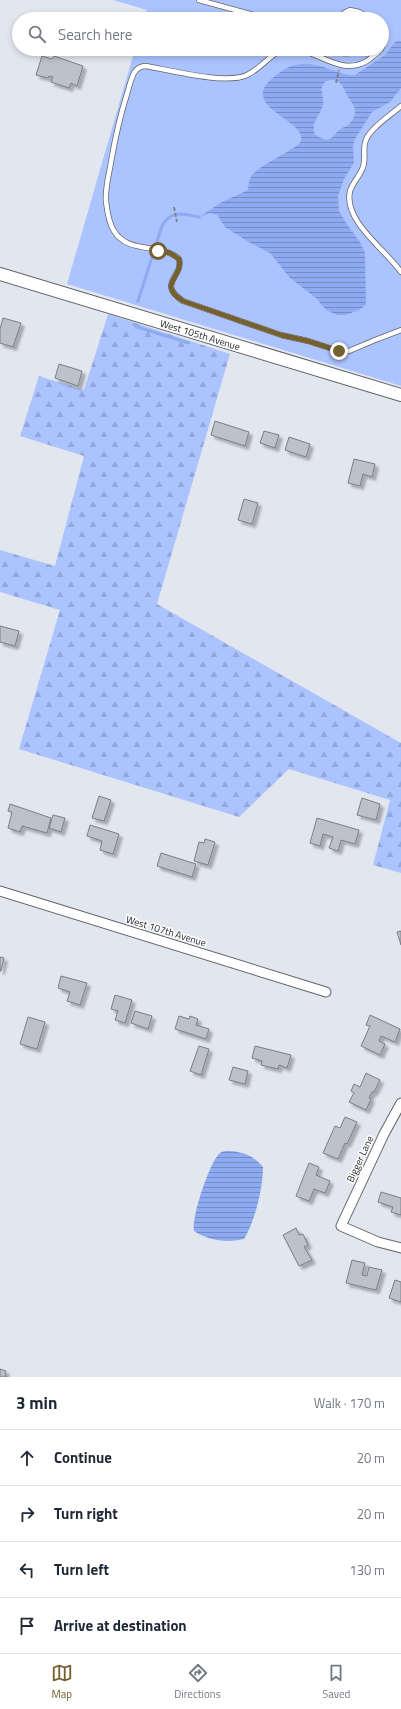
<!DOCTYPE html>
<meta charset="utf-8">
<style>
body{margin:0;font-family:"Titillium Web",sans-serif;background:#f6f6f7;color:#1f2937}
.stop{position:absolute;width:12px;height:12px;margin:-9px;border:3px solid #75602f;border-radius:50%;background:#fff}
.stop.end{background:#75602f;border-color:#fff;box-shadow:0 1px 4px #0008}
.list{margin:0;padding:0;list-style:none}
h2{display:flex;justify-content:space-between;align-items:center;height:52px;margin:0;padding:0 16px;font-size:17px}
h2 small{font-size:13px;font-weight:400;color:#747a83}
.list li{display:grid;grid-template-columns:26px 1fr auto;gap:12px;align-items:center;box-sizing:border-box;height:56px;padding:0 16px;border-top:1px solid #e0e1e3}
.list b{display:block;font-size:15px;white-space:nowrap}
.list em{font-size:13px;font-style:normal;color:#747a83}
.icon{flex:none;width:22px;height:22px;fill:none;stroke:currentColor;stroke-width:2;stroke-linecap:round;stroke-linejoin:round}
.map{position:relative;flex:none;width:401px;height:1377px;overflow:hidden}
.search{position:absolute;background:#fff;box-shadow:0 2px 6px #0003;left:12px;right:12px;top:12px;height:44px;display:flex;align-items:center;gap:10px;box-sizing:border-box;padding:0 14px;border-radius:22px;color:#747a83;font-size:15px}
.sheet{height:276px;background:#fff}
nav{display:flex;justify-content:space-around;align-items:center;box-sizing:border-box;height:56px;border-top:1px solid #e0e1e3;background:#fff;font-size:11px;color:#747a83}
nav a{display:grid;justify-items:center;gap:2px}
nav .on{color:#75602f}
.map>svg:first-child{display:block}
.green{fill:#abc3fe}
.forest{fill:url(#forest-firs)}
.water{fill:url(#water-rules);fill-rule:evenodd}
.lines{fill:none;stroke-linecap:round;stroke-linejoin:round}
.stream{stroke:#8eabf2;stroke-width:3}
.building{fill:#bdc1c9;stroke:#7a7e86;filter:url(#shadow)}
.service-casing{stroke:#60646b;stroke-width:6}
.minor-casing{stroke:#60646b;stroke-width:11}
.tertiary-casing{stroke:#60646b;stroke-width:14}
.path{stroke:#808389;stroke-width:2;stroke-dasharray:4 2;stroke-linecap:butt}
.service{stroke:#fff;stroke-width:4.5}
.minor{stroke:#fff;stroke-width:9}
.tertiary{stroke:#fff;stroke-width:12}
.route{stroke:#75602f;stroke-width:5}
.labels{text-anchor:middle;dominant-baseline:central;stroke-width:3;stroke-linejoin:round;paint-order:stroke}
.street-label{font-size:10px;fill:#212326;stroke:#fff}
</style>
<div class="map">
<svg width="401" height="1377" viewBox="0 0 401 1377">
<defs>
<pattern id="forest-firs" width="22" height="20" patternUnits="userSpaceOnUse"><rect width="22" height="20" fill="#abc3fe"/><path d="M5 1l3.5 6h-7zM16 11l3.5 6h-7z" fill="#93a7da"/></pattern>
<pattern id="water-rules" width="6" height="5" patternUnits="userSpaceOnUse"><rect width="6" height="5" fill="#8eabf2"/><path d="M0 2.5h6" fill="none" stroke="#748bc4"/></pattern>
<filter id="shadow"><feDropShadow dx="3.5" dy="3.5" stdDeviation="1" flood-color="#0004"/></filter>
</defs>
<rect width="100%" height="100%" fill="#e2e6ef"/>
<path class="green" d="M113,0H401V386L67,284L135,49H382V19H144L147,10Z"/>
<g class="forest">
<path d="M350,12L360,14L365,19H342Z"/>
<path d="M325,49H378C366,61 331,74 325,49Z"/>
<path d="M108,314L230,354L157,604L401,743V873L373,865L390,800L289,769L239,817L19,749L60,610L0,592V550L55,566L84,456L20,436L39,376L84,390Z"/>
</g>
<g class="water">
<path d="M396,41H401V88L390,102L372,112L355,139L353,146L354,163L344,179L338,196L339,211L346,223L360,242L365,253L366,305L359,310L345,315H337L326,310L316,298L290,278L270,253L247,241L225,227L217,215L211,213L199,217L222,202L248,190C248,185 249,179 252,175C261,164 299,148 301,141C307,119 235,107 275,76C296,59 311,62 335,71C342,73 347,76 355,75L385,55ZM326,81C342,77 342,87 348,97C353,104 357,108 354,117C351,125 345,126 338,131C334,135 332,139 326,140L315,135C310,122 320,116 323,105C325,96 317,89 326,81Z"/>
<path d="M230,1151C244,1152 254,1156 263,1167C263,1188 255,1221 244,1239C226,1243 210,1241 194,1231C191,1218 209,1165 218,1155C221,1151 225,1151 230,1151Z"/>
</g>
<g class="lines">
<g class="stream">
<path d="M138,301L162,226C172,209 183,214 199,217"/>
<path d="M134,324L137,327L189,343"/>
</g>
</g>
<g class="building">
<path d="M42,56L52,59L54,56L83,66L77,86L71,83L69,88L51,82L53,77L49,76L48,78L36,75Z"/>
<path d="M3,318L21,323L13,347L0,343V329Z"/>
<path d="M59,364L82,371L78,386L55,378Z"/>
<path d="M215,421L249,432L245,446L211,435Z"/>
<path d="M264,431L279,435L275,448L260,443Z"/>
<path d="M289,437L310,444L306,457L285,450Z"/>
<path d="M354,459L375,464L372,477L363,474L360,486L348,483Z"/>
<path d="M244,499L258,503L252,524L238,520Z"/>
<path d="M0,626L19,631L15,646L0,642Z"/>
<path d="M99,796L111,800L104,821L92,818Z"/>
<path d="M362,798L380,804L376,820L357,815Z"/>
<path d="M10,804L51,818L47,833L22,826L20,832L8,828L12,812L8,811Z"/>
<path d="M53,815L65,818L61,832L49,828Z"/>
<path d="M317,818L359,830L355,844L341,840L338,851L329,848L333,837L323,834L320,846L310,843Z"/>
<path d="M90,825L119,834L113,854L100,850L102,841L87,836Z"/>
<path d="M205,839L215,842L208,865L194,861L199,842L204,843Z"/>
<path d="M161,853L196,864L192,877L157,866Z"/>
<path d="M401,931V945L397,932Z"/>
<path d="M0,957L4,958L1,971H0Z"/>
<path d="M61,976L87,983L80,1005L67,1001L70,992L58,988Z"/>
<path d="M115,995L132,1000L125,1023L115,1020L118,1011L111,1009Z"/>
<path d="M135,1011L152,1016L148,1029L131,1023Z"/>
<path d="M370,1015L400,1029L395,1042L381,1036L379,1041L385,1044L380,1055L361,1046L370,1026L366,1025Z"/>
<path d="M179,1016L189,1019L190,1016L198,1019L196,1025L209,1029L206,1039L175,1029Z"/>
<path d="M28,1017L45,1022L37,1049L20,1044Z"/>
<path d="M199,1046L209,1049L201,1075L190,1071Z"/>
<path d="M255,1046L291,1055L287,1068L279,1065L278,1069L261,1065L262,1061L252,1058Z"/>
<path d="M233,1067L248,1071L245,1084L229,1080Z"/>
<path d="M366,1073L380,1080L374,1092H372L369,1098L371,1099L366,1110L349,1102L354,1093L351,1091L354,1084L360,1087Z"/>
<path d="M345,1117L357,1122L347,1144L345,1143L338,1159L323,1153L335,1126L340,1128Z"/>
<path d="M309,1163L319,1167L316,1175L330,1181L325,1193L314,1189L309,1201L296,1196Z"/>
<path d="M381,1192L401,1198V1215L391,1212L393,1207L378,1202Z"/>
<path d="M296,1228L299,1235L303,1234L308,1245L304,1247L312,1260L299,1266L283,1235Z"/>
<path d="M352,1260L365,1263L362,1275L367,1276L369,1267L382,1270L376,1290L346,1283Z"/>
<path d="M395,1280L401,1282V1302L389,1298Z"/>
<path d="M0,1369L6,1371L5,1376L7,1377H0Z"/>
</g>
<g class="lines">
<defs>
<g id="service">
<path d="M199,0L268,19"/>
<path d="M340,19L344,13L350,10L359,12L370,19"/>
<path d="M382,30L385,39L382,47"/>
<path d="M282,49C269,56 260,69 247,75C227,85 169,70 146,66C141,66 137,68 134,73C131,79 129,87 127,94C120,116 115,139 111,162C109,175 105,188 106,201C107,211 109,223 114,231C129,255 161,242 179,259C184,277 156,283 183,301L281,335L308,341L339,351H349L375,340L401,330"/>
<path d="M299,49C322,55 343,75 367,61C372,57 377,54 381,49"/>
<path d="M401,106C391,115 367,130 365,143C363,151 366,159 363,167C360,176 353,182 350,191C343,221 386,250 401,272"/>
</g>
<g id="minor">
<path d="M0,891L326,992"/>
<path d="M401,1103L384,1134L341,1226L378,1242L401,1248"/>
</g>
<path id="tertiary" d="M0,274L401,395"/>
</defs>
<use href="#service" class="service-casing"/>
<use href="#minor" class="minor-casing"/>
<use href="#tertiary" class="tertiary-casing"/>
<g class="path">
<path d="M336,83L339,70"/>
<path d="M174,207L177,222"/>
</g>
<use href="#service" class="service"/>
<use href="#minor" class="minor"/>
<use href="#tertiary" class="tertiary"/>
</g>
<g class="lines">
<path class="route" d="M158,251L170,253L179,259C184,277 156,284 183,301L281,335L308,341L339,351"/>
</g>
<g class="labels">
<g class="street-label">
<text transform="translate(200 335) rotate(17)">West 105th Avenue</text>
<text transform="translate(166 931) rotate(17)">West 107th Avenue</text>
<text transform="translate(360 1159) rotate(-65)">Bigger Lane</text>
</g>
</g>
</svg>
<div class="stop" style="left:158px;top:251px"></div>
<div class="stop end" style="left:339px;top:351px"></div>
<div class="search"><svg class="icon" aria-label="search" viewBox="0 0 24 24"><circle cx="10" cy="10" r="6"/><path d="M15 15l6 6"/></svg>Search here</div>
</div>
<section class="sheet">
<h2>3 min<small>Walk · 170 m</small></h2>
<ul class="list">
<li><svg class="icon" aria-label="ahead" viewBox="0 0 24 24"><path d="M12 20V5M6 11l6-6 6 6"/></svg><div><b>Continue</b></div><em>20 m</em></li>
<li><svg class="icon" aria-label="right" viewBox="0 0 24 24"><path d="M7 20v-9h11M14 6l5 5-5 5"/></svg><div><b>Turn right</b></div><em>20 m</em></li>
<li><svg class="icon" aria-label="left" viewBox="0 0 24 24"><path d="M17 20v-9H6M10 6l-5 5 5 5"/></svg><div><b>Turn left</b></div><em>130 m</em></li>
<li><svg class="icon" aria-label="arrive" viewBox="0 0 24 24"><path d="M6 21V4h12l-3 4 3 4H6"/></svg><div><b>Arrive at destination</b></div></li>
</ul>
</section>
<nav>
<a class="on"><svg class="icon" aria-label="map" viewBox="0 0 24 24"><path d="M3 6l6-2 6 2 6-2v14l-6 2-6-2-6 2zM9 4v14M15 6v14"/></svg>Map</a>
<a><svg class="icon" aria-label="directions" viewBox="0 0 24 24"><path d="M12 3l9 9-9 9-9-9zM9 14v-3h6M13 9l2 2-2 2"/></svg>Directions</a>
<a><svg class="icon" aria-label="saved" viewBox="0 0 24 24"><path d="M7 4h10v16l-5-4-5 4z"/></svg>Saved</a>
</nav>
